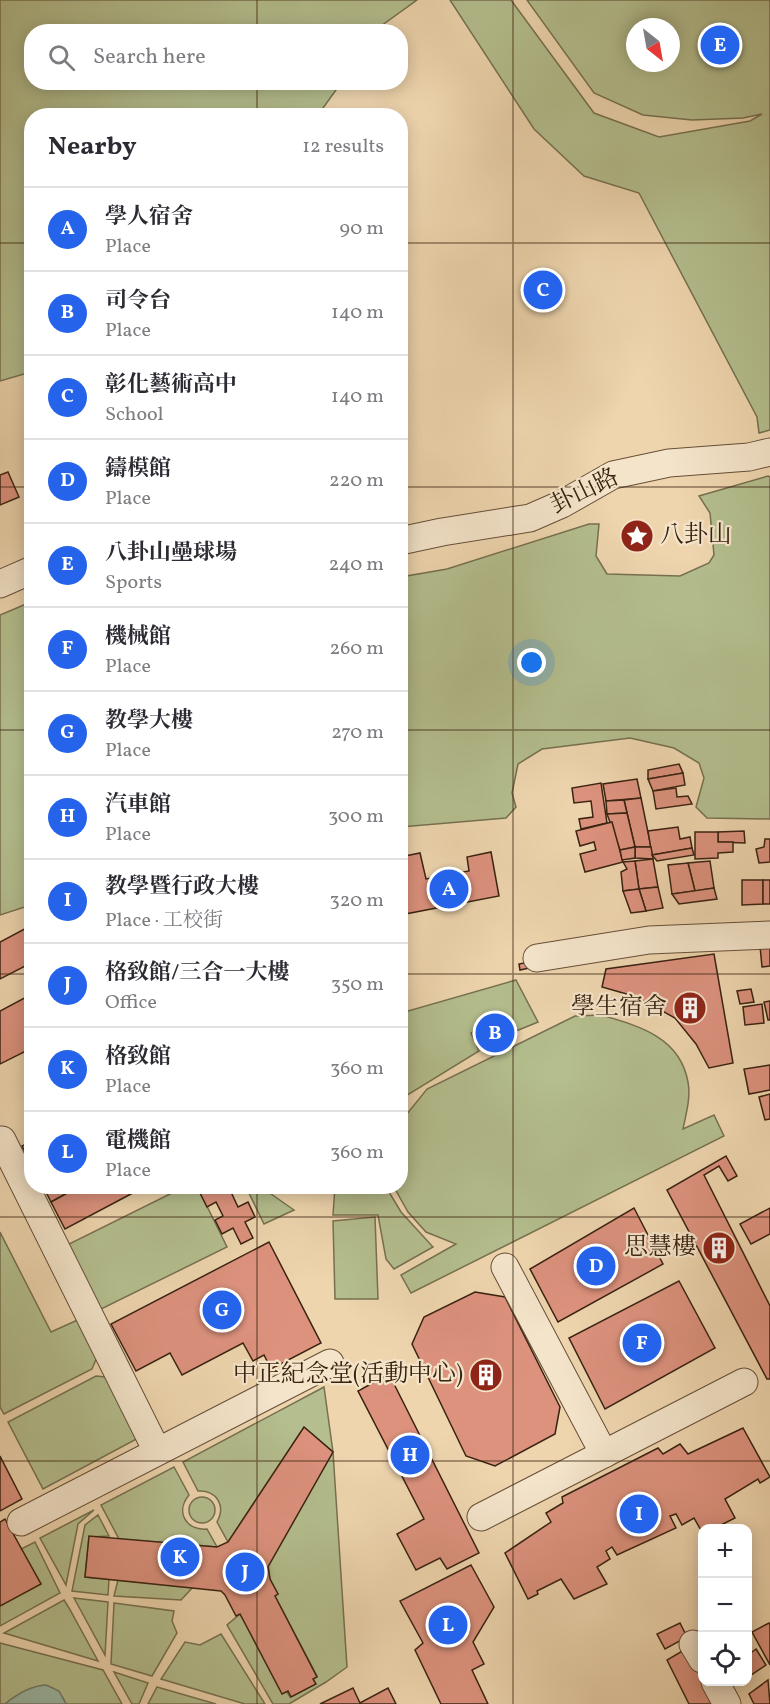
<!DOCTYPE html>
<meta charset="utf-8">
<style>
body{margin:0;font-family:Vollkorn,"Noto Serif TC",serif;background:#f2f2f3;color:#2b2b33}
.controls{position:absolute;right:18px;bottom:18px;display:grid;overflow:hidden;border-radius:12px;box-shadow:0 3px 15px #0003}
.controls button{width:54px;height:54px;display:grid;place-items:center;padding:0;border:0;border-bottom:2px solid #e1e1e2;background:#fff;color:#2b2b33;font:30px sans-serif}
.compass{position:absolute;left:626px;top:18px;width:54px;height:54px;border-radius:50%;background:#fff;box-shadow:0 3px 15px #0003;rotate:149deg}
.you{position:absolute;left:532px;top:663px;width:21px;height:21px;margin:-15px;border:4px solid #fff;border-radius:50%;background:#1a73e8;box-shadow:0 0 0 9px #1a73e833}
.badge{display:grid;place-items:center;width:39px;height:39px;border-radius:50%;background:#2563eb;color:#fff;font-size:20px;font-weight:700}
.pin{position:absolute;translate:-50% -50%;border:3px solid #fff;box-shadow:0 2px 6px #0006}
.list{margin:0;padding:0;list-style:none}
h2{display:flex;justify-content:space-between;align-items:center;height:78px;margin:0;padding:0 24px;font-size:26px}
h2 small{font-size:20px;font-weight:400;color:#7c7c81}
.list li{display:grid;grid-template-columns:39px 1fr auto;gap:18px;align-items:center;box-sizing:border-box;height:84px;padding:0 24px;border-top:2px solid #e1e1e2}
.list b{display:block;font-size:22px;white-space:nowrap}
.list p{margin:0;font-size:20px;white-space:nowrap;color:#7c7c81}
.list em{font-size:20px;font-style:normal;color:#7c7c81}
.icon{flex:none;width:33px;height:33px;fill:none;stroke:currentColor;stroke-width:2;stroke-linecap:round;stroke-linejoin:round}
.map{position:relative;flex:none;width:770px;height:1704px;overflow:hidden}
.search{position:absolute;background:#fff;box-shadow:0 3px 15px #0003;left:24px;top:24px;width:384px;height:66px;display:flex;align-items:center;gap:15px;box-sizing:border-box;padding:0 21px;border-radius:24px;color:#7c7c81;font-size:22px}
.panel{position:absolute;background:#fff;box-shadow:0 3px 15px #0003;left:24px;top:108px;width:384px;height:1086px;border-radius:24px}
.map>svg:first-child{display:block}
.green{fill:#b4be8e;stroke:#767050;stroke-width:1.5;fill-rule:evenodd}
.water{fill:#9ab9a7;stroke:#737d6b;stroke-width:1.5}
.building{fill:#dd927e;stroke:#392211;stroke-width:1.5}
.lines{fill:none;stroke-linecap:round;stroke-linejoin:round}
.minor-casing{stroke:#664f38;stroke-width:29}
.minor{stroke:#f4e4ca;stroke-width:27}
.grid{fill:none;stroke:#392211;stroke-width:1.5;stroke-opacity:0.55}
.labels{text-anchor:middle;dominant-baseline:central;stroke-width:4.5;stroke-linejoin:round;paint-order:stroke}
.street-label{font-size:24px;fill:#392211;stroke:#f4e4ca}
.poi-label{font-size:24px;fill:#392211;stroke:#f4e4ca;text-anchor:end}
</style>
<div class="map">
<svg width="770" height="1704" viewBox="0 0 770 1704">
<rect width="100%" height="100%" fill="#eed5ae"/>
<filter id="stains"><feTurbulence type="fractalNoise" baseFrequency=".00333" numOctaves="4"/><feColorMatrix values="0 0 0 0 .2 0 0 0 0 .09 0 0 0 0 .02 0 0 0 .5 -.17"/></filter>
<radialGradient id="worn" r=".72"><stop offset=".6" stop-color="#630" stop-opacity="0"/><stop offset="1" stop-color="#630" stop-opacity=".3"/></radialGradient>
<g class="green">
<path d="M0,0H417L381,26L377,31L32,32V82L341,83L318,115L32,116L31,372L0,381Z"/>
<path d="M450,0H511L594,113L659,137L750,121L762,114L743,118L692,120L643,115L594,93L527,0H770V430L759,433L757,417L639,193L584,176L534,129ZM635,27H671V63H635Z"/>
<path d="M768,476L770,477V819L707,818L696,807L704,778L699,763L674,748L630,738L542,749L518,764L512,793L516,807L506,818L401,827V577L447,569L589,524H599L596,556L607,574L680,576L709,563L714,555L710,513L699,496Z"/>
<path d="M31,602V905L0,915V615Z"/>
<path d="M516,980L538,1022L516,1031L504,1014L471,1033L479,1051L401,1099V1013Z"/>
<path d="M601,1015C639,1026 680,1037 688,1082C691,1097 686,1114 683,1129L714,1115L724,1136L411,1293L401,1275L456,1244L426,1232L408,1212L394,1187L400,1186L401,1124L402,1120L427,1089L575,1016Z"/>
<path d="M197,1186L227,1247L95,1312L63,1247L184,1187Z"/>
<path d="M246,1187H261L294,1210L264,1224Z"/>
<path d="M335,1187H386L401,1212L433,1247L394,1269L386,1259L378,1215H333Z"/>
<path d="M375,1217L378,1299H335L333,1221Z"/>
<path d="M0,1232L51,1332L82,1318L99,1352L92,1369L4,1414L0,1407Z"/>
<path d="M96,1376L105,1377L144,1435L43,1489L8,1422Z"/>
<path d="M324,1387L333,1452L347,1667L326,1682L289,1704H273L227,1625L240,1614L290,1697L315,1684L313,1679L317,1676L275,1596L278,1594L270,1579L268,1564L333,1452L304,1427L228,1542L217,1522C226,1506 217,1490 198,1491L183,1462Z"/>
<path d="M174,1467L189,1495C175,1512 186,1531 207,1529L217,1547L119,1539L101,1505Z"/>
<circle cx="202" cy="1510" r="13"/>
<path d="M94,1510L78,1524L66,1585L40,1538Z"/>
<path d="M98,1515L109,1536L89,1537L85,1577L109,1579L108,1595L72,1591L85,1525Z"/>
<path d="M35,1542L60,1593L0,1626V1606L41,1584L21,1549Z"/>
<path d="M118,1580L193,1587L181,1600L114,1596Z"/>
<path d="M74,1598L108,1602L105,1655Z"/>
<path d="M64,1600L69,1608L98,1661L4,1633Z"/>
<path d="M114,1603L174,1611L172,1621L177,1633L152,1676L111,1664Z"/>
<path d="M221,1634L265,1704H245L161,1679L185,1642L200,1645Z"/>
<path d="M0,1643L103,1670L122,1704H66C53,1673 25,1688 5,1704H0Z"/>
<path d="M114,1672L148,1683L139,1704H132Z"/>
<path d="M157,1687L216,1704H148Z"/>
</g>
<path class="water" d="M46,1685L59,1691L66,1704H5C17,1694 30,1686 46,1685Z"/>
<g class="building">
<path d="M8,472L19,497L0,505V475Z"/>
<path d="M679,764L683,773L648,779V770Z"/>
<path d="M683,773L685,785L653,791L648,779Z"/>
<path d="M637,779L641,798L606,801L603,784Z"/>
<path d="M601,783L607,823L581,829L579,819L593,817L591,801L574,803L572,788Z"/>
<path d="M676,788L677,797L688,796L692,804L656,809L653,791Z"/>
<path d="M641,798L651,847H635L624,800Z"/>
<path d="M624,800L627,813L607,814L606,801Z"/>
<path d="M627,813L635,847L620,850L607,814Z"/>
<path d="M612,822L623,862L585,872L580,854L596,850L594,842L580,846L576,831Z"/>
<path d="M678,827L680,839L690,837L692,848L652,855L648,831Z"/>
<path d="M744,831L745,843L718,842V832Z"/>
<path d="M695,832H718V842H733V852L718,853V858L695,859Z"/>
<path d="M765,839H770V862L759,863L756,849L764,847Z"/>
<path d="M635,847H651L653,859L635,858Z"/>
<path d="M635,847V858L622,860L620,850Z"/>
<path d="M692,848L694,855L657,861L652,855Z"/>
<path d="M491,852L499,896L400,915V857L420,853L426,879L469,871L467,857Z"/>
<path d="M653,859L658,887L639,889L635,861Z"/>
<path d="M635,861L639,889L623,891L621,872L627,869L623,862Z"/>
<path d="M710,861L714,888L695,891L688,863Z"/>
<path d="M688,863L695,891L672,894L668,865Z"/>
<path d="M742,880H763V904L742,905Z"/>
<rect x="763" y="880" width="7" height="24"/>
<path d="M658,887L663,908L646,911L639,889Z"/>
<path d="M714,888L717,899L679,904L672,894Z"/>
<path d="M639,889L646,911L631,913L623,891Z"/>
<path d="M32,925V974L27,965L0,979V942Z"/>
<path d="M760,946H770V966L762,967Z"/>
<path d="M714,954L733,1063L709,1068L696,1044L675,1018L637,997L602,987L606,969Z"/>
<path d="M534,961V967L520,970L519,964Z"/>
<path d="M751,989L754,1002L740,1004L737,991Z"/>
<path d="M32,994V1048L0,1064V1011Z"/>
<path d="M770,1001V1020H768L764,1002Z"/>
<path d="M762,1004L764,1023L745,1025L743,1007Z"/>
<path d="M502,1017L513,1035L486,1049L476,1031Z"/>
<path d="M770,1065V1090L749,1094L744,1069Z"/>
<path d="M770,1094V1119L765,1120L759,1097Z"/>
<path d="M32,1141V1165L22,1146Z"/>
<path d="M726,1156L737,1176L728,1181L719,1166L704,1175L770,1306V1379H767L667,1190Z"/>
<path d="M43,1186H80L51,1202Z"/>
<path d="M80,1186H146L65,1229L51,1202Z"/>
<path d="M240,1186L231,1192L238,1207L248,1202L255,1217L245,1222L253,1238L241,1244L233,1228L222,1234L215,1220L223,1216L216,1202L207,1207L199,1191L207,1186Z"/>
<path d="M634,1208L663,1264L558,1322L530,1269Z"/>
<path d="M770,1208V1234L751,1244L740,1224Z"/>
<path d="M269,1242L321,1343L271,1369L264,1355L253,1361L243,1343L182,1375L170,1353L136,1371L111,1324Z"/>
<path d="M679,1281L715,1348L605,1409L569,1338Z"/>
<path d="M475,1292L505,1297L560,1407L555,1434L495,1466L466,1456L412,1344L424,1317Z"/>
<path d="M389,1374L479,1553L447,1569L440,1558L416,1570L397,1534L424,1519L358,1391Z"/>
<path d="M304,1427L333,1452L268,1567L270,1579L278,1594L275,1596L317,1677L313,1679L316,1684L291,1697L288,1691L282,1694L240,1614L236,1616L225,1595L221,1591L85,1577L89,1536L217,1547L228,1542Z"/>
<path d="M743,1428L770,1477L760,1483L758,1479L725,1499L735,1518L715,1528H702V1532L694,1518L682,1525L676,1514L670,1516L676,1528L617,1555L612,1547L606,1551L610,1559L597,1567L607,1584L574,1599L561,1579L537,1591L538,1594L528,1599L505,1553L551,1522L546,1513L563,1503L562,1497L658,1448L663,1454L680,1444L688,1454Z"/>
<path d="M0,1456L22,1499L0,1511Z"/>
<path d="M5,1519L41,1584L0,1606V1522Z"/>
<path d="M471,1565L494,1607L473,1642L484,1664L472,1670L488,1704H441L415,1650L423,1643L400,1601Z"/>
<path d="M680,1623L687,1637L665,1649L657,1634Z"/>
<path d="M769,1623L770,1625V1665L752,1632Z"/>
<path d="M689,1647L702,1672V1682L719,1704H689L667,1660Z"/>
<path d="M756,1649L766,1665L748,1677V1655Z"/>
<path d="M768,1680L770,1704H754L749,1694Z"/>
<path d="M353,1688L360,1703L388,1688L396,1704H320Z"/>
</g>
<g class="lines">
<defs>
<g id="minor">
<path d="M400,541L442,532L530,518L562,504L613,475L669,463L749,457L770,452"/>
<path d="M0,584L32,570"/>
<path d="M537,958L649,940L770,935"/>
<path d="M2,1140L157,1451"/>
<path d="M505,1267L604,1454"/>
<path d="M481,1517L744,1382"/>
<path d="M21,1522L330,1363"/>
<path d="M693,1644L702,1659"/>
<path d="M715,1682L727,1704"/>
</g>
</defs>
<use href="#minor" class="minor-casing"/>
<use href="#minor" class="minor"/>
</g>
<path class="grid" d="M257,0V32M513,0V1704M257,82V116M0,243H32M400,243H770M0,487H32M400,487H770M0,730H32M400,730H770M0,974H32M400,974H770M257,1186V1704M0,1217H770M0,1461H770"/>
<defs>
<symbol id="sight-disc" viewBox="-11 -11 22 22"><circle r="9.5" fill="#8f2418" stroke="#f4e4ca"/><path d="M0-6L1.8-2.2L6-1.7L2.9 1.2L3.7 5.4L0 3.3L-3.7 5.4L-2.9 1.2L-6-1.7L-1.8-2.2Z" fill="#fff"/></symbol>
<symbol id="building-disc" viewBox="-11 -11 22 22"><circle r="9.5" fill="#8f2418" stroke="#f4e4ca"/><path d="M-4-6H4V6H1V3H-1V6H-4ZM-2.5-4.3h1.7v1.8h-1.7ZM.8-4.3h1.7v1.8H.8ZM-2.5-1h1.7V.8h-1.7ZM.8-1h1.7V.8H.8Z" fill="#fff"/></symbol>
</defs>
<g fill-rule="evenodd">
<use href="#sight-disc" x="618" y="517" width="38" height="38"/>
<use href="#building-disc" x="671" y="989" width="38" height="38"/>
<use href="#building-disc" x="700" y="1229" width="38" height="38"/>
<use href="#building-disc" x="467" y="1356" width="38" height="38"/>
</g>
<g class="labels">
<g class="street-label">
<text transform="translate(585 492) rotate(-26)">卦山路</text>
</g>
<g class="poi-label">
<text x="660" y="536" text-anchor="start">八卦山</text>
<text x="667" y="1008">學生宿舍</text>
<text x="696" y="1248">思慧樓</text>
<text x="463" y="1375">中正紀念堂(活動中心)</text>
</g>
</g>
<rect width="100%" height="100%" filter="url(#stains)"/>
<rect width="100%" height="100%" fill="url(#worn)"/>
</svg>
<div class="controls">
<button>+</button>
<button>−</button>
<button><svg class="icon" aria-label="locate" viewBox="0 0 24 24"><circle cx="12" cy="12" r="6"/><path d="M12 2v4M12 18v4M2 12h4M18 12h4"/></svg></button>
</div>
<svg class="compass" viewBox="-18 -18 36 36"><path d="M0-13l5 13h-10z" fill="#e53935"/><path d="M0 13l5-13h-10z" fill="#7c7c81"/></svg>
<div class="you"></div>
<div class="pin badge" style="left:449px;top:889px">A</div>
<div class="pin badge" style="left:495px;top:1033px">B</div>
<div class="pin badge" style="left:543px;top:290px">C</div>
<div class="pin badge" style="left:596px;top:1266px">D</div>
<div class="pin badge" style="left:720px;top:45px">E</div>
<div class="pin badge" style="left:642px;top:1343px">F</div>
<div class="pin badge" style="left:222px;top:1310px">G</div>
<div class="pin badge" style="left:410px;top:1455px">H</div>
<div class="pin badge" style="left:639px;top:1514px">I</div>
<div class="pin badge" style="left:245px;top:1572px">J</div>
<div class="pin badge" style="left:180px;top:1557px">K</div>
<div class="pin badge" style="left:448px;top:1625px">L</div>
<div class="search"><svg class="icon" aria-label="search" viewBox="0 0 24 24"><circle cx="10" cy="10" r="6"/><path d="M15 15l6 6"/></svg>Search here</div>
<section class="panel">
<h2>Nearby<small>12 results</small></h2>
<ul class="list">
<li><span class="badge">A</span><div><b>學人宿舍</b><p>Place</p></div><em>90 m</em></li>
<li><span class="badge">B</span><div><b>司令台</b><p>Place</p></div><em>140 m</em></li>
<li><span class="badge">C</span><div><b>彰化藝術高中</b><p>School</p></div><em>140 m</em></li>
<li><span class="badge">D</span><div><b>鑄模館</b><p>Place</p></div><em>220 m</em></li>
<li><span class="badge">E</span><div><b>八卦山壘球場</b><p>Sports</p></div><em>240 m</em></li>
<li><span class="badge">F</span><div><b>機械館</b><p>Place</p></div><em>260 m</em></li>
<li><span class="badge">G</span><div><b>教學大樓</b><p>Place</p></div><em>270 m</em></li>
<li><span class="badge">H</span><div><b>汽車館</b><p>Place</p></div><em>300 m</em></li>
<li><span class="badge">I</span><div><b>教學暨行政大樓</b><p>Place · 工校街</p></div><em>320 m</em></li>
<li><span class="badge">J</span><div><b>格致館/三合一大樓</b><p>Office</p></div><em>350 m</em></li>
<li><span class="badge">K</span><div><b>格致館</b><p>Place</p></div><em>360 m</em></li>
<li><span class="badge">L</span><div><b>電機館</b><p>Place</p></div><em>360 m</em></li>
</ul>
</section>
</div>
